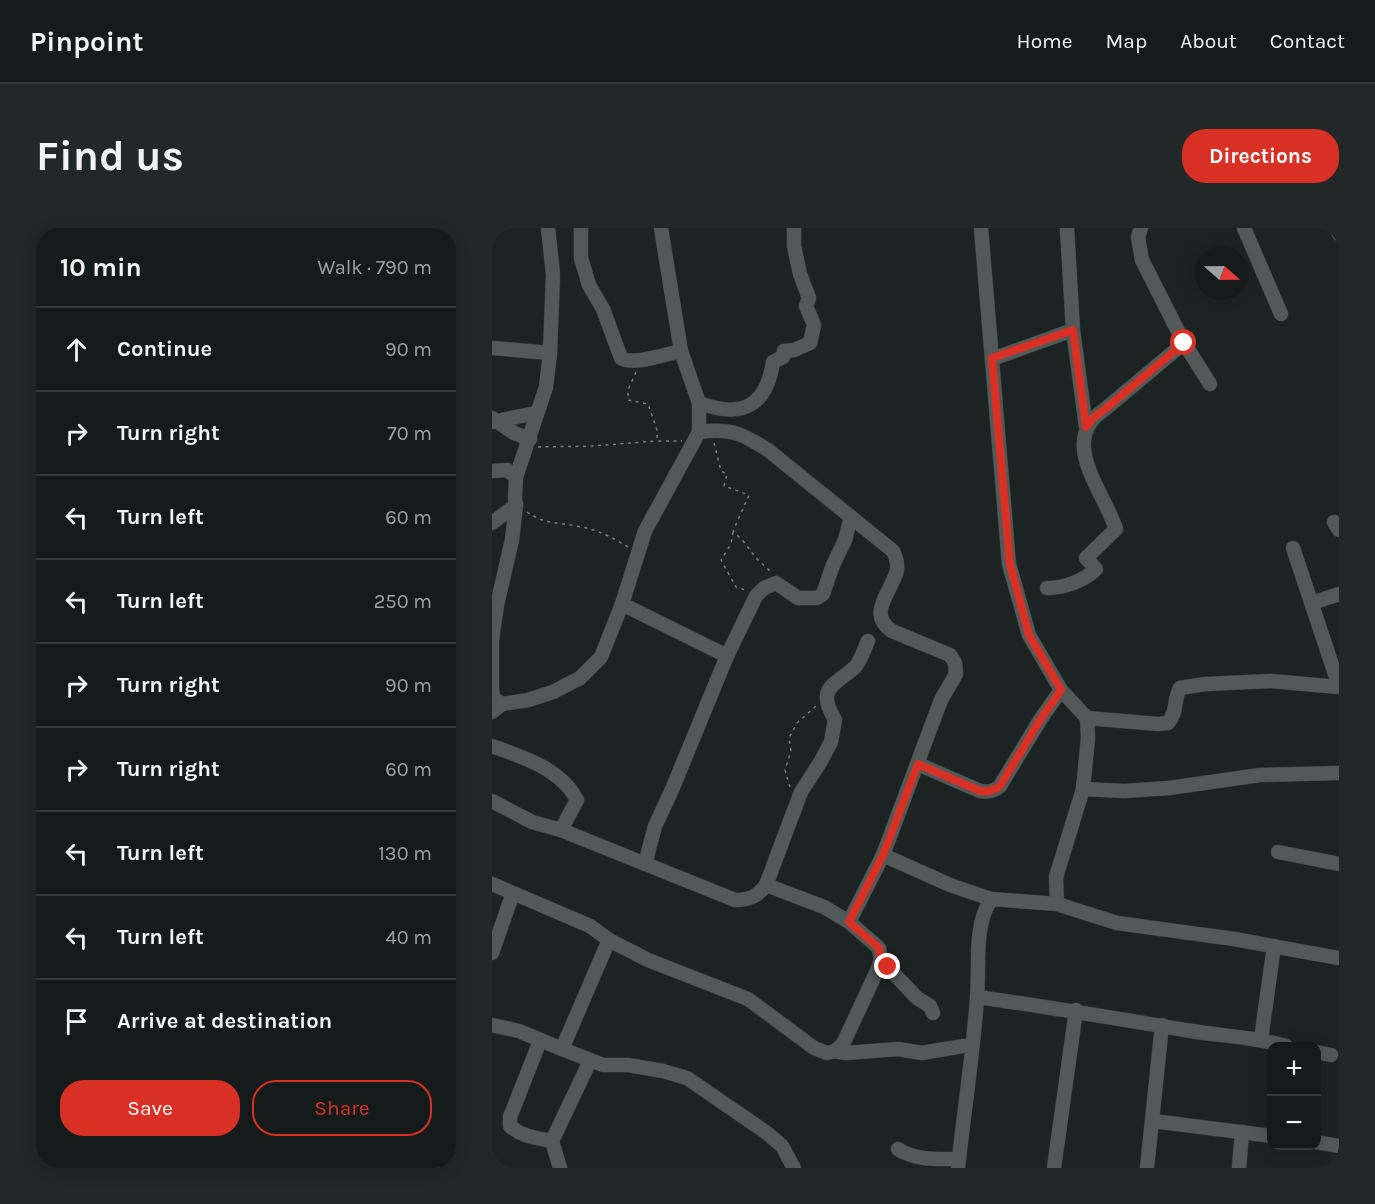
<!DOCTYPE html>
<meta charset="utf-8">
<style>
body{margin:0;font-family:Karla,sans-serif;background:#222827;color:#f1f3f6}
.controls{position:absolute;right:18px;bottom:18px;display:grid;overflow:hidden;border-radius:12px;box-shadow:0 3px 15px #0003}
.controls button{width:54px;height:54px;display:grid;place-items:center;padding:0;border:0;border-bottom:2px solid #343939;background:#151b1a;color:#f1f3f6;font:30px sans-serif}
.compass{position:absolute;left:703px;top:18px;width:54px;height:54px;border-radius:50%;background:#151b1a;box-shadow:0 3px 15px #0003;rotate:110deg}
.stop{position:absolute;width:18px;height:18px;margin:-14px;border:4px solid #d93025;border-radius:50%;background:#fff}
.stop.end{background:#d93025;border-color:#fff;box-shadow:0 2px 6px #0008}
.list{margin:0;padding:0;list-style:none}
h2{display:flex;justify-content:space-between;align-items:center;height:78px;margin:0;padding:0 24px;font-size:26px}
h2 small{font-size:20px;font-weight:400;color:#9da1a2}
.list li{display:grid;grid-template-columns:39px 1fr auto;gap:18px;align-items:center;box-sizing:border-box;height:84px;padding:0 24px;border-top:2px solid #343939}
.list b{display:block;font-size:22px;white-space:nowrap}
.list em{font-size:20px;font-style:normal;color:#9da1a2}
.actions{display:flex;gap:12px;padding:18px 24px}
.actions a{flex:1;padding:14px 0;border:2px solid #d93025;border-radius:24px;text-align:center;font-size:21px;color:#d93025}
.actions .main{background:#d93025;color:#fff}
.icon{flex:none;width:33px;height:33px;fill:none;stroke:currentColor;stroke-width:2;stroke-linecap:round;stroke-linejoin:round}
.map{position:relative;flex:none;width:847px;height:940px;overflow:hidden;border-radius:24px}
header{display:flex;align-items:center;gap:36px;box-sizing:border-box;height:84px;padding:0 30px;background:#151b1a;border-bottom:2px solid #343939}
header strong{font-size:28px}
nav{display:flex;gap:33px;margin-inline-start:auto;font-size:21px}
.intro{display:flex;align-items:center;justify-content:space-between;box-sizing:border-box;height:144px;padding:0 36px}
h1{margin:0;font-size:42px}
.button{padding:15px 27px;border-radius:24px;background:#d93025;color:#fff;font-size:21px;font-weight:700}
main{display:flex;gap:36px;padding:0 36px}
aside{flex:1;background:#151b1a;border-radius:24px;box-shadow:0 3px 15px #0003}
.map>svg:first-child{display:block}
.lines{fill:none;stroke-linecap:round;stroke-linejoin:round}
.minor-casing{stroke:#3a403f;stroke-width:15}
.path{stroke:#787f7e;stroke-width:1.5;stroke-dasharray:3 4.5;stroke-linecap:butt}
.minor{stroke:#515a59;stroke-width:14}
.route{stroke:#d93025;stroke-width:8}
</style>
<header>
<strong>Pinpoint</strong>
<nav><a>Home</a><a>Map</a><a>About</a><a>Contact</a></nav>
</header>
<div class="intro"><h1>Find us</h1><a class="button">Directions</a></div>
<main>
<aside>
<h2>10 min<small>Walk · 790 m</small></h2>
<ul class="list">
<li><svg class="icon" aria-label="ahead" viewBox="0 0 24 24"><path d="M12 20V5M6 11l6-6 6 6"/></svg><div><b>Continue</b></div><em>90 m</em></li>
<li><svg class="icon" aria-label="right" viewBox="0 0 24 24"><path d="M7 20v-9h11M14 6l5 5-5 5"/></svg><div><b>Turn right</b></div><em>70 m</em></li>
<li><svg class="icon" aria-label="left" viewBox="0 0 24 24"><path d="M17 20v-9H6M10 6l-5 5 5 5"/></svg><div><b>Turn left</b></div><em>60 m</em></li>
<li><svg class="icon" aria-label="left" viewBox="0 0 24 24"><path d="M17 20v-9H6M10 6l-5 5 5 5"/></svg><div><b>Turn left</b></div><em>250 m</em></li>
<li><svg class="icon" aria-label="right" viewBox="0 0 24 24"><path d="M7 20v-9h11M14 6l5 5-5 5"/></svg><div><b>Turn right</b></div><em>90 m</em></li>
<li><svg class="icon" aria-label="right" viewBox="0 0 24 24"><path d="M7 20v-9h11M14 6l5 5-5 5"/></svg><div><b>Turn right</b></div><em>60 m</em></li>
<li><svg class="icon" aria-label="left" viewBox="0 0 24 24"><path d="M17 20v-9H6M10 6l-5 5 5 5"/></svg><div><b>Turn left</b></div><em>130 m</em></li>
<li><svg class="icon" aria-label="left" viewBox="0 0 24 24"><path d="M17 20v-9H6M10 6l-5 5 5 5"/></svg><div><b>Turn left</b></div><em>40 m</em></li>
<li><svg class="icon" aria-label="arrive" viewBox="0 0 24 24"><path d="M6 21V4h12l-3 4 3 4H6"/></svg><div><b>Arrive at destination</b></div></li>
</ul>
<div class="actions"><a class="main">Save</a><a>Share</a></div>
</aside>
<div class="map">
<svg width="847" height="940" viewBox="0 0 847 940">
<rect width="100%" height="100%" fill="#1c2423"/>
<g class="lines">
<defs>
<g id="minor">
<path d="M89,0V30L97,57L111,81L129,130C141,138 174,126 189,123"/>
<path d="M489,0L517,336L537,407L569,462L595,490L596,510L591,561L564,649L565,676L625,695L742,711L847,730"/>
<path d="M575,0L581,102L594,199"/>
<path d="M649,0L646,9L650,32L692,115L718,156"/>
<path d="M752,0L789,86"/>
<path d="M844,0L847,6"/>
<path d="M0,120L58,125"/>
<path d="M500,131L581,102"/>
<path d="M207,175C249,190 274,180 281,134L291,129L292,123L302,122L318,115L322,97L314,78L317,70L308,46L302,18V0"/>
<path d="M0,190L22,205L38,211"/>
<path d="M0,194L44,185"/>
<path d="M207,204C239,200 249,205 276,222L401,323C404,329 406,335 405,342C400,364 374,385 400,403L458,427L463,435L464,446L449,472L391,627L357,694"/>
<path d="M0,243L15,242L24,249"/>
<path d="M842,294L847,302"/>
<path d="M0,295L24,277"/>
<path d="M801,320L847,458"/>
<path d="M555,360C572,360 592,353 604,341L594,330L624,301C611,262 566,212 612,182L692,115"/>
<path d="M820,375L847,366"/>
<path d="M130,376L235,428L264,368L272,360L284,355L306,370H325L331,366L341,337L353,312L359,289"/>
<path d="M10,476L2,471L0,463V411L5,377L20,312L24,277L23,271L24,249L54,159L58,125L61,46L56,0"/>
<path d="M0,484L10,476L36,472L61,464L88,450L109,429L130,376L153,303L207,204V175L189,123L169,0"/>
<path d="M595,490L666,496L676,495C686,483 681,473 688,460L713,456L779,453L847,459"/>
<path d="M0,518C31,529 69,541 85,572L69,602"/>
<path d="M426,536L488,563C496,564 501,564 508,558L548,492L569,462"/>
<path d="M591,561L632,563L677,560L768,547L847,545"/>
<path d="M0,573L40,594L69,602L243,672C257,672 265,669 274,657L309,564L329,533L339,514L343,492C324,459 341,459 363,439C369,433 372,421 376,413"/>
<path d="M786,624L847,636"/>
<path d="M391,627L458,657L499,671"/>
<path d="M153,636L163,598L179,564L235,428"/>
<path d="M0,656L98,698L117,712L156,732L256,771L322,820L335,825L343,823L351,816L384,745L389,732L387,720L357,694L332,679L274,657"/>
<path d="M117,712L70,821L111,837H136L171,843L195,850L275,905L290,918L302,940"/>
<path d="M0,725L21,665"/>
<path d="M389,732L425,770L438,778L441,785"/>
<path d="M485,769C557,779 628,791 699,803C731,808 763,809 794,818"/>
<path d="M0,797L27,803L70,821"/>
<path d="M769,811L782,718"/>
<path d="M48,813L18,889V898C30,909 45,910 60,913"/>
<path d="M343,823L354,825L406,821L430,825L471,818"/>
<path d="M824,824L839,827"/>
<path d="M661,893L780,908"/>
<path d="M824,914L847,918"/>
<path d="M406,921C424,933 447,931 467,931"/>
<path d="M68,940L60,913L98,833"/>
<path d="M466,940C472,883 481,827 485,770C488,736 481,700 499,671L565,676"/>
<path d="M562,940L584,782"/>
<path d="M655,940L670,797"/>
<path d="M747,940L750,904"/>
</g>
</defs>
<use href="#minor" class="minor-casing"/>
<g class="path">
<path d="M144,144L136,162V172L156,176L165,202V213H190"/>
<path d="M222,215L229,243L235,246L232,258L257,267L241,303L252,314L264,330L279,344"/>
<path d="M46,219L101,218L164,213"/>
<path d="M35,284C56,298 62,293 84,298C104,301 120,309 136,319"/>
<path d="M241,304L239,316L229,332L244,359L254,362"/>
<path d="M298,559L293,542L299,523L297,510L305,495L324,478"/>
</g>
<use href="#minor" class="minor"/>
</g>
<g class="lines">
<path class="route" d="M396,739L389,732L387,720L357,694L391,627L426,536L488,563C496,564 501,563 508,558L548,492L569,462L537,407L518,336L500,130L581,102L594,199L601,190L612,182L692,115"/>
</g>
</svg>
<div class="controls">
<button>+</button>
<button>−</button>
</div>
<svg class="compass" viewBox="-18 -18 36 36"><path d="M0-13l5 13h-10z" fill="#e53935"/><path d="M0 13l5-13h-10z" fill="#9da1a2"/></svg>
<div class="stop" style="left:692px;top:115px"></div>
<div class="stop end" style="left:396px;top:739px"></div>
</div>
</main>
